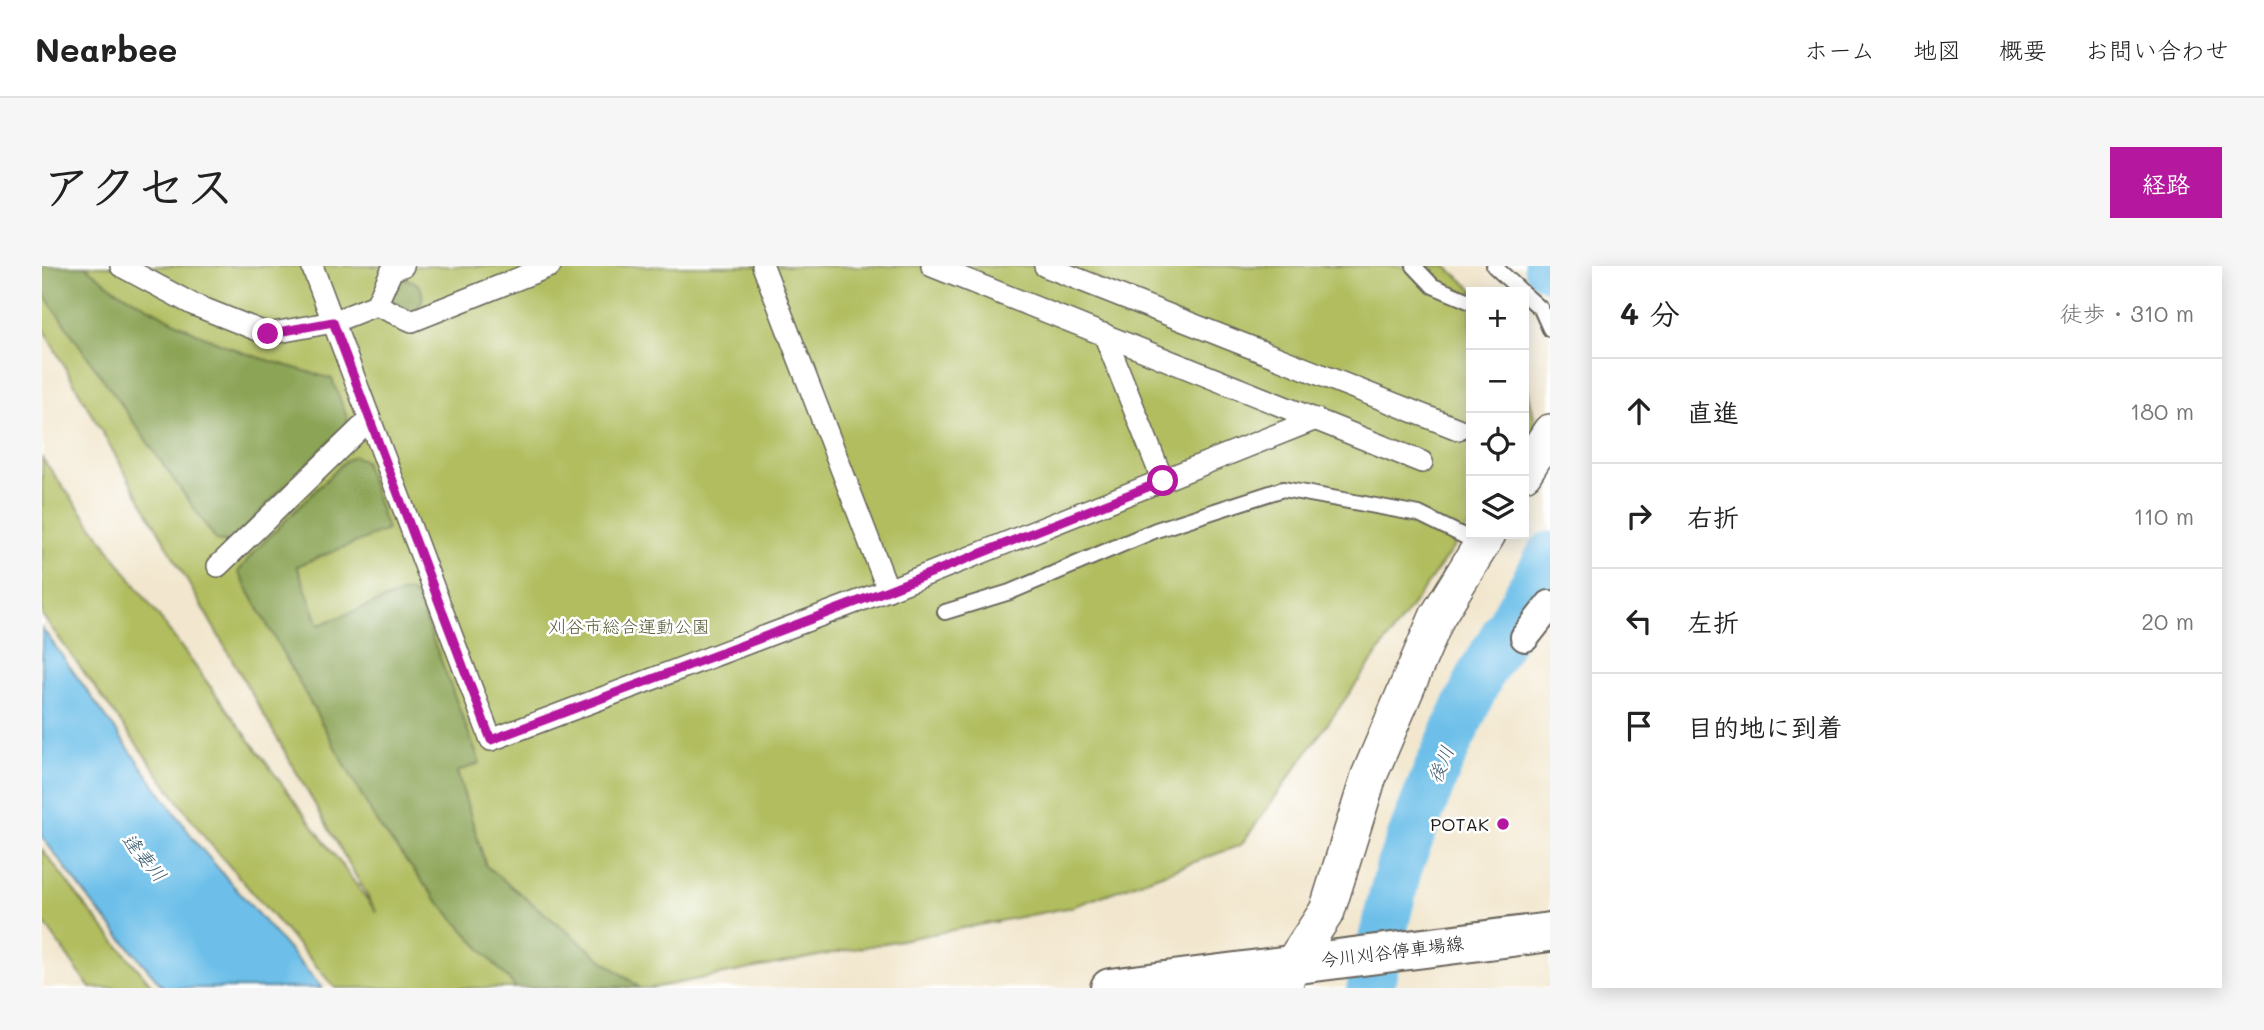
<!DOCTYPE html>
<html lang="ja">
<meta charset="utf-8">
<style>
body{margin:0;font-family:Mali,"Klee One",sans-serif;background:#f6f6f6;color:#222}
.controls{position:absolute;right:21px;top:21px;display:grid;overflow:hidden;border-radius:0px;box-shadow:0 4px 18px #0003}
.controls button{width:63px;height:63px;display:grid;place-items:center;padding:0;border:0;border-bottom:2px solid #e0e0e0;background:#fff;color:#222;font:35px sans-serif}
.stop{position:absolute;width:21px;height:21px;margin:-16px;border:5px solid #b5179e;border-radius:50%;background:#fff}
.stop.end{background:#b5179e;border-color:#fff;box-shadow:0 2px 7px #0008}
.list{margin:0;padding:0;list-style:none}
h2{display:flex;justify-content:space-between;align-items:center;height:91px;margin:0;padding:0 28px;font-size:30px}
h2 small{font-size:23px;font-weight:400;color:#767676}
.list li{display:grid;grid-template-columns:46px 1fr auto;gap:21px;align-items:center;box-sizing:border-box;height:105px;padding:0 28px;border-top:2px solid #e0e0e0}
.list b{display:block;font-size:26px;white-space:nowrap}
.list em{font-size:23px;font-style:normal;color:#767676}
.icon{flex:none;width:38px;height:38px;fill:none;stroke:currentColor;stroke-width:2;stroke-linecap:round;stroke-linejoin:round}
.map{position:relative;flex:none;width:1508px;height:722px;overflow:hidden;border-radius:0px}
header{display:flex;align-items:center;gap:42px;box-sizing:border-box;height:98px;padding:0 35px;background:#fff;border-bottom:2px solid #e0e0e0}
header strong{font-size:33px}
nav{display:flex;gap:38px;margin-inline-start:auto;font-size:24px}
.intro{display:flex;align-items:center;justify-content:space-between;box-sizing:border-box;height:168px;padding:0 42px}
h1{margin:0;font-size:49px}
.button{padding:18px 32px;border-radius:0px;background:#b5179e;color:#fff;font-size:24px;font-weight:700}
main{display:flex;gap:42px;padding:0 42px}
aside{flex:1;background:#fff;border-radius:0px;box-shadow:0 4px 18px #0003}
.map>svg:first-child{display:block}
.green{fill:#b1bd5f;stroke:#666c3e;stroke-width:2}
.forest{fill:#8ca456;stroke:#546039;stroke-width:2}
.water{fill:#6dbfe9;stroke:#446e82;stroke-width:2}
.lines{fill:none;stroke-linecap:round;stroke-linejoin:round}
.river{stroke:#6dbfe9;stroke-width:47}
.service-casing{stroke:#67635a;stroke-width:18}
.pedestrian-casing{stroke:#67635a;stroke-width:24}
.minor-casing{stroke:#67635a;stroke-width:32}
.tertiary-casing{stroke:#67635a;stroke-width:38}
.secondary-casing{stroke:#67635a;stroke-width:42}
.service{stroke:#fff;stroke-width:14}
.pedestrian{stroke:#fff;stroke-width:21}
.minor{stroke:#fff;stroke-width:28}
.tertiary{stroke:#fff;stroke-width:35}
.secondary{stroke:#fff;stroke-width:38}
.route{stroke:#b5179e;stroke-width:9}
.poi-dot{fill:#b5179e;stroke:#fff;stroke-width:2.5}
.labels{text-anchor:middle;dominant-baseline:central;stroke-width:5;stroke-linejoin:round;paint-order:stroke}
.park-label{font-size:18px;fill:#585c37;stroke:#fff}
.poi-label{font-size:18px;fill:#1c1c1c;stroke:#fff;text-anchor:end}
.street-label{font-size:18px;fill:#1c1c1c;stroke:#fff}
.water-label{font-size:19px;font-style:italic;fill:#3c5d6e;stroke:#fff}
</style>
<header>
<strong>Nearbee</strong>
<nav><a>ホーム</a><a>地図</a><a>概要</a><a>お問い合わせ</a></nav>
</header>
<div class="intro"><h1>アクセス</h1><a class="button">経路</a></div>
<main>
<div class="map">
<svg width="1508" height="722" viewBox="0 0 1508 722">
<rect width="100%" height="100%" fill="#fff"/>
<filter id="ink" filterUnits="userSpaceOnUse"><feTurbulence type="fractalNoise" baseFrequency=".0143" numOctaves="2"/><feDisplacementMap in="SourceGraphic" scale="14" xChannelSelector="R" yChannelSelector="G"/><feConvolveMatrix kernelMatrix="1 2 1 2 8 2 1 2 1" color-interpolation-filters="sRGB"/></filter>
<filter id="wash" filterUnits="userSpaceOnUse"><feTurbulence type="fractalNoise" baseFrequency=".00686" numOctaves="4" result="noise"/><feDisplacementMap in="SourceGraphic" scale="28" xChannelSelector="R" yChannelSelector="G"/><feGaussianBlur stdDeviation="1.57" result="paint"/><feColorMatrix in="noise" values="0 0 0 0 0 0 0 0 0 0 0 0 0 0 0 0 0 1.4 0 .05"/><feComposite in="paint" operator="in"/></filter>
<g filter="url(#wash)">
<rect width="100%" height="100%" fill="#f2e7ce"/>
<g class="green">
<path d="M0,0H1404L1434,26H1429V257L1199,579L1030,641L610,722H293L164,573L0,349V192L335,647L0,61Z"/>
<path d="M1482,105L1495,164L1482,183Z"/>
<path d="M0,583L44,641L112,722H48L0,654Z"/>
</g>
<g class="forest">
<path d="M0,0H43L74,24L154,67L202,87L290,113L306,154L300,163L197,267L185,277L175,275L0,26Z"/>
<path d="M361,13C381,13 388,35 370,46L348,34L355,15Z"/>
<path d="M312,190L322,195L345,264L255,300L277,359L359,327L369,326L375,332L438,497L415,506L444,600L563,696L597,721L474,722L394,633L335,557L196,306L212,286L303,195Z"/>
</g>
<path class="water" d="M0,362L156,579L280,722H122L54,642L0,571Z"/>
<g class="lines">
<g class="river">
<path d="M1505,0L1508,2"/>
<path d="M1328,722L1357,601L1396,501L1439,408L1508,289"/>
</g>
</g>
</g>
<g filter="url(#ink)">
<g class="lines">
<defs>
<g id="service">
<path d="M1372,0L1391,20L1429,36"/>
<path d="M1452,0L1480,26"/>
<path d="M1482,28L1499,43L1508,63"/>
<path d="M903,346L968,326L1114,264L1241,223L1377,248L1440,279"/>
</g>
<g id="pedestrian">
<path d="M79,0L150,38L226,68L291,56L334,39"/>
<path d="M270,0L449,474L846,324L1274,153"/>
<path d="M361,0L350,4L334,39L370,55L508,0"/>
<path d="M721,0L846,324"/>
<path d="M890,0L1380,196"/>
<path d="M1003,0L1416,163"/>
<path d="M1062,68L1121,215"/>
<path d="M176,300L328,153"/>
</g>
<path id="minor" d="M1483,371L1508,339"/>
<g id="tertiary">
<path d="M1482,207L1508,166"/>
<path d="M1242,722L1250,698L1285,645L1327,510L1395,351L1446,268"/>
</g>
<path id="secondary" d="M1068,722L1508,666"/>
</defs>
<use href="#service" class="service-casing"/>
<use href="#pedestrian" class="pedestrian-casing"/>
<use href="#minor" class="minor-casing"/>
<use href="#tertiary" class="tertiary-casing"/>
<use href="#secondary" class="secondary-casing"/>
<use href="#service" class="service"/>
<use href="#pedestrian" class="pedestrian"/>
<use href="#minor" class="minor"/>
<use href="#tertiary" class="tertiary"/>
<use href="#secondary" class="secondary"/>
</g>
</g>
<g class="lines" filter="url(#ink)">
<path class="route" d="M226,68L291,56L449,474L846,324L1121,215"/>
</g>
<circle class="poi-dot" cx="1461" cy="558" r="7"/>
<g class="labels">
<g class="park-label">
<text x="587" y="360">刈谷市総合運動公園</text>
</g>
<g class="poi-label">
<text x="1447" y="558">POTAK</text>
</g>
<g class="street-label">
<text transform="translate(1350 685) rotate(-7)">今川刈谷停車場線</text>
</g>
<g class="water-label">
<text transform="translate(1398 498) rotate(-67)">後川</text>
<text transform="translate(103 591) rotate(50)">逢妻川</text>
</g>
</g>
</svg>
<div class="controls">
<button>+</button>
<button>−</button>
<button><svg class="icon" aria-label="locate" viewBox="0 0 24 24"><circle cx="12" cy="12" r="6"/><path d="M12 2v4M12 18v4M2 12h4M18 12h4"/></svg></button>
<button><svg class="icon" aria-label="layers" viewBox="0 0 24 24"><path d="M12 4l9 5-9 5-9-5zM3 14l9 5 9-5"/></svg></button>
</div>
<div class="stop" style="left:1121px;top:215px"></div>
<div class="stop end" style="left:226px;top:68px"></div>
</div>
<aside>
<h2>4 分<small>徒歩 · 310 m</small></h2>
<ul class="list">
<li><svg class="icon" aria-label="ahead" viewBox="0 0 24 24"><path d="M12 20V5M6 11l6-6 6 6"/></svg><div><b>直進</b></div><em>180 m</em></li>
<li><svg class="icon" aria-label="right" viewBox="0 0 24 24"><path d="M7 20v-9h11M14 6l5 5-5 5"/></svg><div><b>右折</b></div><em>110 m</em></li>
<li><svg class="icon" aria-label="left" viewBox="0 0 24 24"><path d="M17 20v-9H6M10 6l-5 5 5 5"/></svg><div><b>左折</b></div><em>20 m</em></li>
<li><svg class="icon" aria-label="arrive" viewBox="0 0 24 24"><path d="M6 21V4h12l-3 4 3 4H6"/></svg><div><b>目的地に到着</b></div></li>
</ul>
</aside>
</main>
